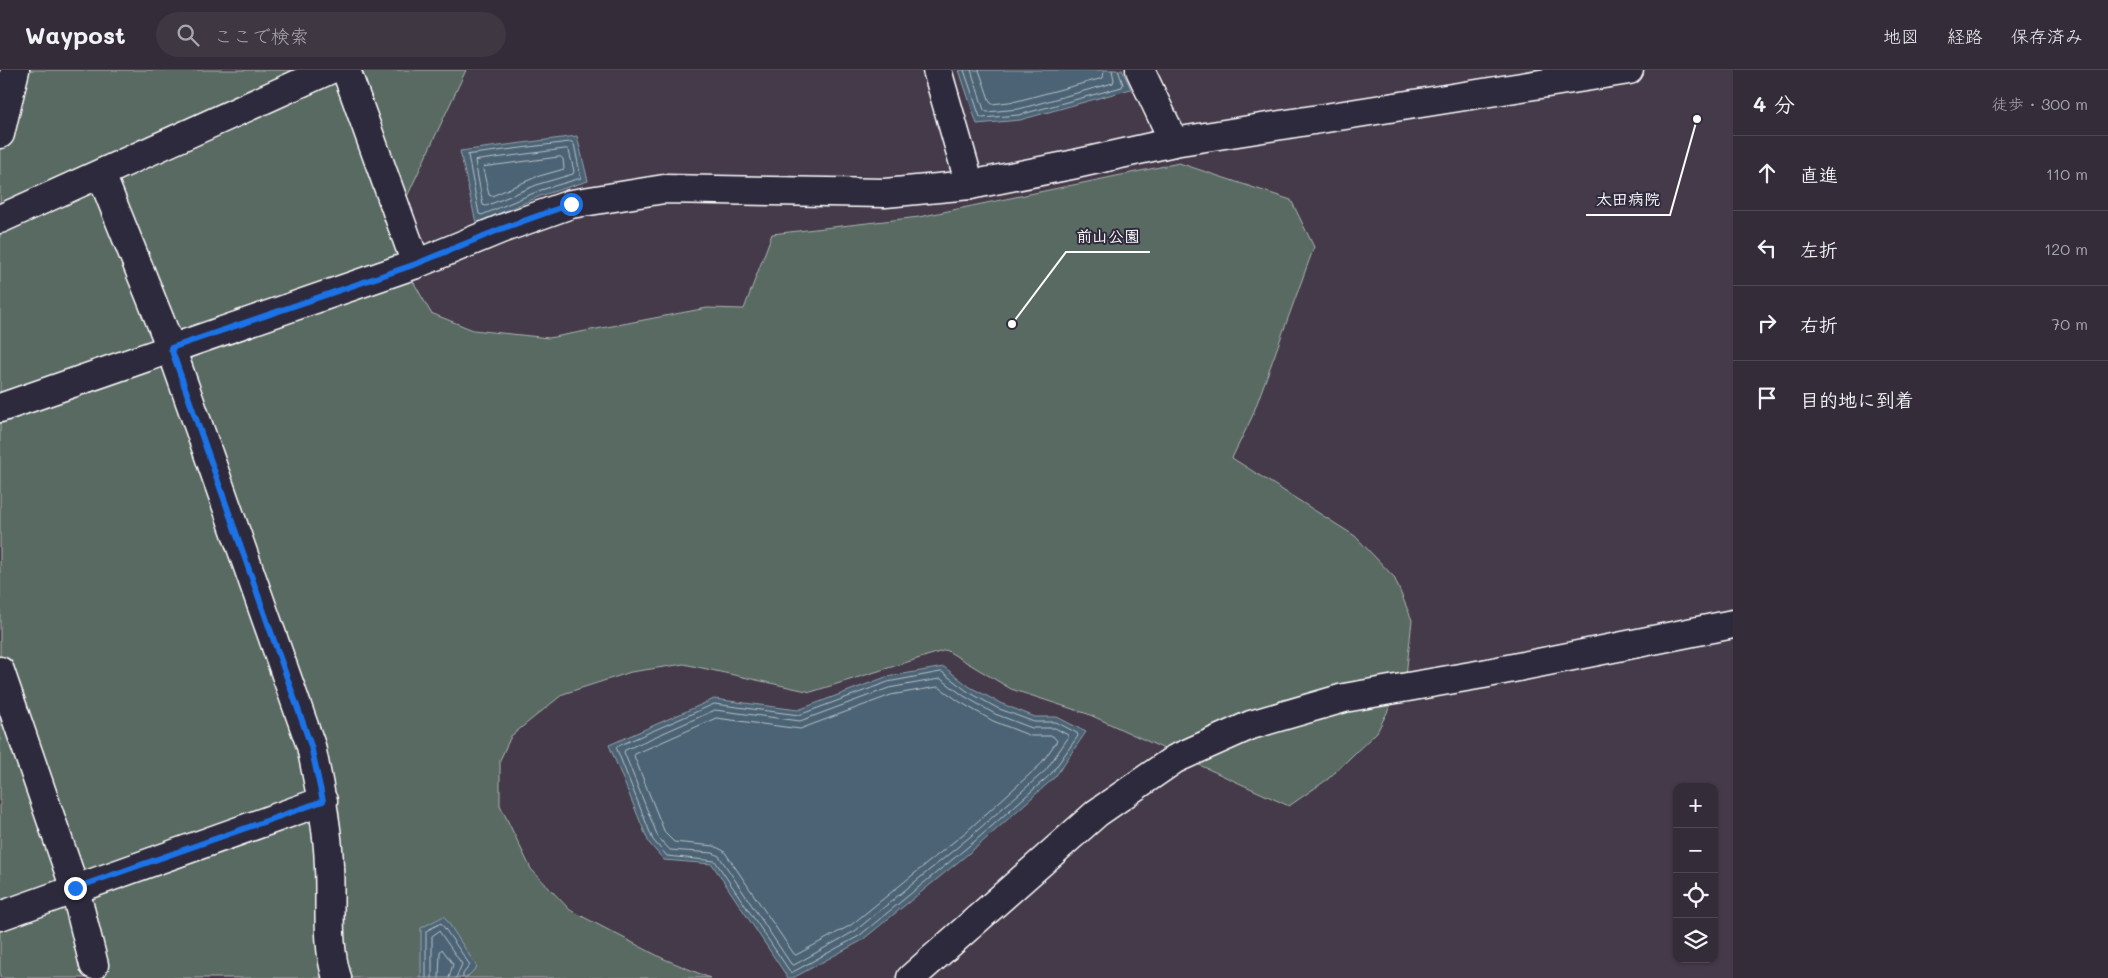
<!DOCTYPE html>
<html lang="ja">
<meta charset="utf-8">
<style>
body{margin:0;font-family:Mali,"Klee One",sans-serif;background:#3f3843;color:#f1f3f6}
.controls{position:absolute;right:15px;bottom:15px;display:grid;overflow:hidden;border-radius:10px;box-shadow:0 1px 4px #0004}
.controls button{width:45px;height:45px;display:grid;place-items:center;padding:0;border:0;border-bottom:1px solid #4e4853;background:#342c38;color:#f1f3f6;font:25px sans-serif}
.stop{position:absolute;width:15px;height:15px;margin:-11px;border:4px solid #1a73e8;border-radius:50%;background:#fff}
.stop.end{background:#1a73e8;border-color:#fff;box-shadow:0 1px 5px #0008}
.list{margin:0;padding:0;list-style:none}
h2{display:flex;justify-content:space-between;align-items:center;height:65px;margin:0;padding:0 20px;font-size:21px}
h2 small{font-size:16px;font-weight:400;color:#a9a7ae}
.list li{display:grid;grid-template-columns:32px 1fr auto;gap:15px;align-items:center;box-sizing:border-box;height:75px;padding:0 20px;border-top:1px solid #4e4853}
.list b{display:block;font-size:19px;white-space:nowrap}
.list em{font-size:16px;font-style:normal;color:#a9a7ae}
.icon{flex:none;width:28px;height:28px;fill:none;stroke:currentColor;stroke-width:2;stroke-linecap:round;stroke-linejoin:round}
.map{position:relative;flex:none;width:1733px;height:908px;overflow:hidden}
header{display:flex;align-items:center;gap:30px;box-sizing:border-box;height:70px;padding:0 25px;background:#342c38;border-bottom:1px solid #4e4853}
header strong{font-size:24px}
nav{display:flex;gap:28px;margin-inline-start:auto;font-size:18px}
.search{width:350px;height:45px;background:#3f3843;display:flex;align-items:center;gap:12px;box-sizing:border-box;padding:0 18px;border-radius:28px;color:#a9a7ae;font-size:19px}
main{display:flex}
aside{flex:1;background:#342c38}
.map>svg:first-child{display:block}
.green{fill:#596a62;stroke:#acb4b0}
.water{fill:#4b6474;stroke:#93a2ac}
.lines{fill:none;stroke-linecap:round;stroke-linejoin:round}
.shore{stroke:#b7c1c7;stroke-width:1}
.street-casing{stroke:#fff;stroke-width:31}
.secondary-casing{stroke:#fff;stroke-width:31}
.street{stroke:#2f2a3d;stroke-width:28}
.secondary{stroke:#2f2a3d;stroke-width:28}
.route{stroke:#1a73e8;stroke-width:6}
.leader{fill:none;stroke:#fff;stroke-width:2}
.callout-dot{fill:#fff;stroke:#2f2a3d;stroke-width:2}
.callout-label{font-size:16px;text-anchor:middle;font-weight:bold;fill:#fff;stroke:#2f2a3d;stroke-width:4;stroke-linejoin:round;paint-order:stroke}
</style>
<header>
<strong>Waypost</strong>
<div class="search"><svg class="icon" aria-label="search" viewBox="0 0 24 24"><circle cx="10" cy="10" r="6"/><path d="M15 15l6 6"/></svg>ここで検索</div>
<nav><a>地図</a><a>経路</a><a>保存済み</a></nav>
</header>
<main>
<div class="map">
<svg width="1733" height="908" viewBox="0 0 1733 908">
<rect width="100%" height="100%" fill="#453a4a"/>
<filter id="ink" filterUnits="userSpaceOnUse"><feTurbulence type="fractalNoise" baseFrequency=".02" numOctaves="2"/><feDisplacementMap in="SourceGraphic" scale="10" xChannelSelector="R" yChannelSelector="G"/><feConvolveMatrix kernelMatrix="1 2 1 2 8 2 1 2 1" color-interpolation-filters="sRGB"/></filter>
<g filter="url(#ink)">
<path class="green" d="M0,0H466L398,146L401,190L431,243L473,260L549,268L707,238L744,239L772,164L919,147L1179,93L1291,130L1314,177L1252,347L1232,388L1355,466L1394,507L1412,550L1406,606L1377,662L1328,709L1289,736L1088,644L1011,619L946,580L811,622L684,594L631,602L563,624L511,666L500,690V735L531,799L570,840L662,888L710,908H0Z"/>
<g class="water">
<path d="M959,0H1122L1131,19L1020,50L977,54Z"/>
<path d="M577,66L588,111L543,125L476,153L460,81Z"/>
<path d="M944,597L970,617L1000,633L1035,647H1057L1086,662L1055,707L979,775L861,871L793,908H788L712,794L664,790L649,773L609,675L714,629L798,640L886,607Z"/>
<path d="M444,846L477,897L466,908H421V858Z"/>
</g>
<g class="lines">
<g class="shore">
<path d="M964,0L980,47L982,48L1019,45L1122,17L1123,14L1118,0"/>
<path d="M971,0L984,40L987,42L1019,39L1113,13L1114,10L1112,0"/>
<path d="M979,0L990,32L992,34L1017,31L1103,8L1104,0"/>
<path d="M572,72L574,74L581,108L541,120L482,145L479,144L468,85Z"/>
<path d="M567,79L569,81L574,101L573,104L539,114L486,136L483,135L475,91Z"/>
<path d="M561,87L563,89L564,99L536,107L492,126L489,125L483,99L484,97Z"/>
<path d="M942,602L967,621L997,638L1034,652H1056L1077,663L1078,666L1051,704L975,771L859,866L791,903L715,791L667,786L653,770L616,677L714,634L799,645L888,612Z"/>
<path d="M941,609L964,626L995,644L1032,658H1055L1068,665V668L1046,700L971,766L855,861L794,895L791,894L719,786L713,783L670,780L658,767L624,682L625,680L715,640L800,651L889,618Z"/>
<path d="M939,617L960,632L993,651L1031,666H1053L1057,671L1040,695L967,761L851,855L796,885L794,884L724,781L714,776L674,772L665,763L634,686L635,684L716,648L800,659L891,625Z"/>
<path d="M426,908V861L441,853L470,895L463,904V908"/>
<path d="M432,908V866L439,861L462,894L456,908"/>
<path d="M439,908L440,882L442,879L453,894L449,908"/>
</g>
<defs>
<g id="street">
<path d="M346,0L416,194"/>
<path d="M937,0L970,115"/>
<path d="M1140,0L1174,72"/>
<path d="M0,64L15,0"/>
<path d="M101,104L171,278"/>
<path d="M0,149L329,0"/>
<path d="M0,338L416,194L501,159L571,134L664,119L885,123L970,115L1071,95L1174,72L1629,0"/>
<path d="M0,601L75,819L94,895"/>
<path d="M0,846L323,731"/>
</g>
<g id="secondary">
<path d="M171,278L311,676C319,716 328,756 329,797C331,834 326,873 337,908"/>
<path d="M911,908L1097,743L1175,689L1251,655L1344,628L1483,604L1733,554"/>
</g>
</defs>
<use href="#street" class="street-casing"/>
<use href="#secondary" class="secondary-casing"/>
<use href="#street" class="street"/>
<use href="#secondary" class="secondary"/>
</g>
</g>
<g class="lines" filter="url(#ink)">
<path class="route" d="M75,818L323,731L311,676L171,278L416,194L501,159L571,134"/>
</g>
<path class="leader" d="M1697 49L1670 145H1586M1012 254L1066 182H1150"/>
<g class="callout-dot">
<circle cx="1697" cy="49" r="5"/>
<circle cx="1012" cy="254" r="5"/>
</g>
<g class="callout-label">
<text x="1628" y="135">太田病院</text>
<text x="1108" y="172">前山公園</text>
</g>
</svg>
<div class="controls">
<button>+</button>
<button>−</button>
<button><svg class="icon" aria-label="locate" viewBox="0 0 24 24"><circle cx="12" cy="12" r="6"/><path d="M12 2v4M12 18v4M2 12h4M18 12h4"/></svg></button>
<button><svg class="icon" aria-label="layers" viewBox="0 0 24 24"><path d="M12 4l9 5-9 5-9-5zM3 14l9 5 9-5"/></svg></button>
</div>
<div class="stop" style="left:571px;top:134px"></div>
<div class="stop end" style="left:75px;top:818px"></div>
</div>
<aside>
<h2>4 分<small>徒歩 · 300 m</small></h2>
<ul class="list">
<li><svg class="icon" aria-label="ahead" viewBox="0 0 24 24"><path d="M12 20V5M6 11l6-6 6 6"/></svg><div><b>直進</b></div><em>110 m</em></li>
<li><svg class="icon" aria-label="left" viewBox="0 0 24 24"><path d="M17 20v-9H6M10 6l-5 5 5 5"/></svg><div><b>左折</b></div><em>120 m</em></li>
<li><svg class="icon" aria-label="right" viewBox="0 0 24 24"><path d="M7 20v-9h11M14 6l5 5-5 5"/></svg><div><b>右折</b></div><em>70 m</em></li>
<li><svg class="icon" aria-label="arrive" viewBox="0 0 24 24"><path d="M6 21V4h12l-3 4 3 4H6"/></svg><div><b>目的地に到着</b></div></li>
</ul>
</aside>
</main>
